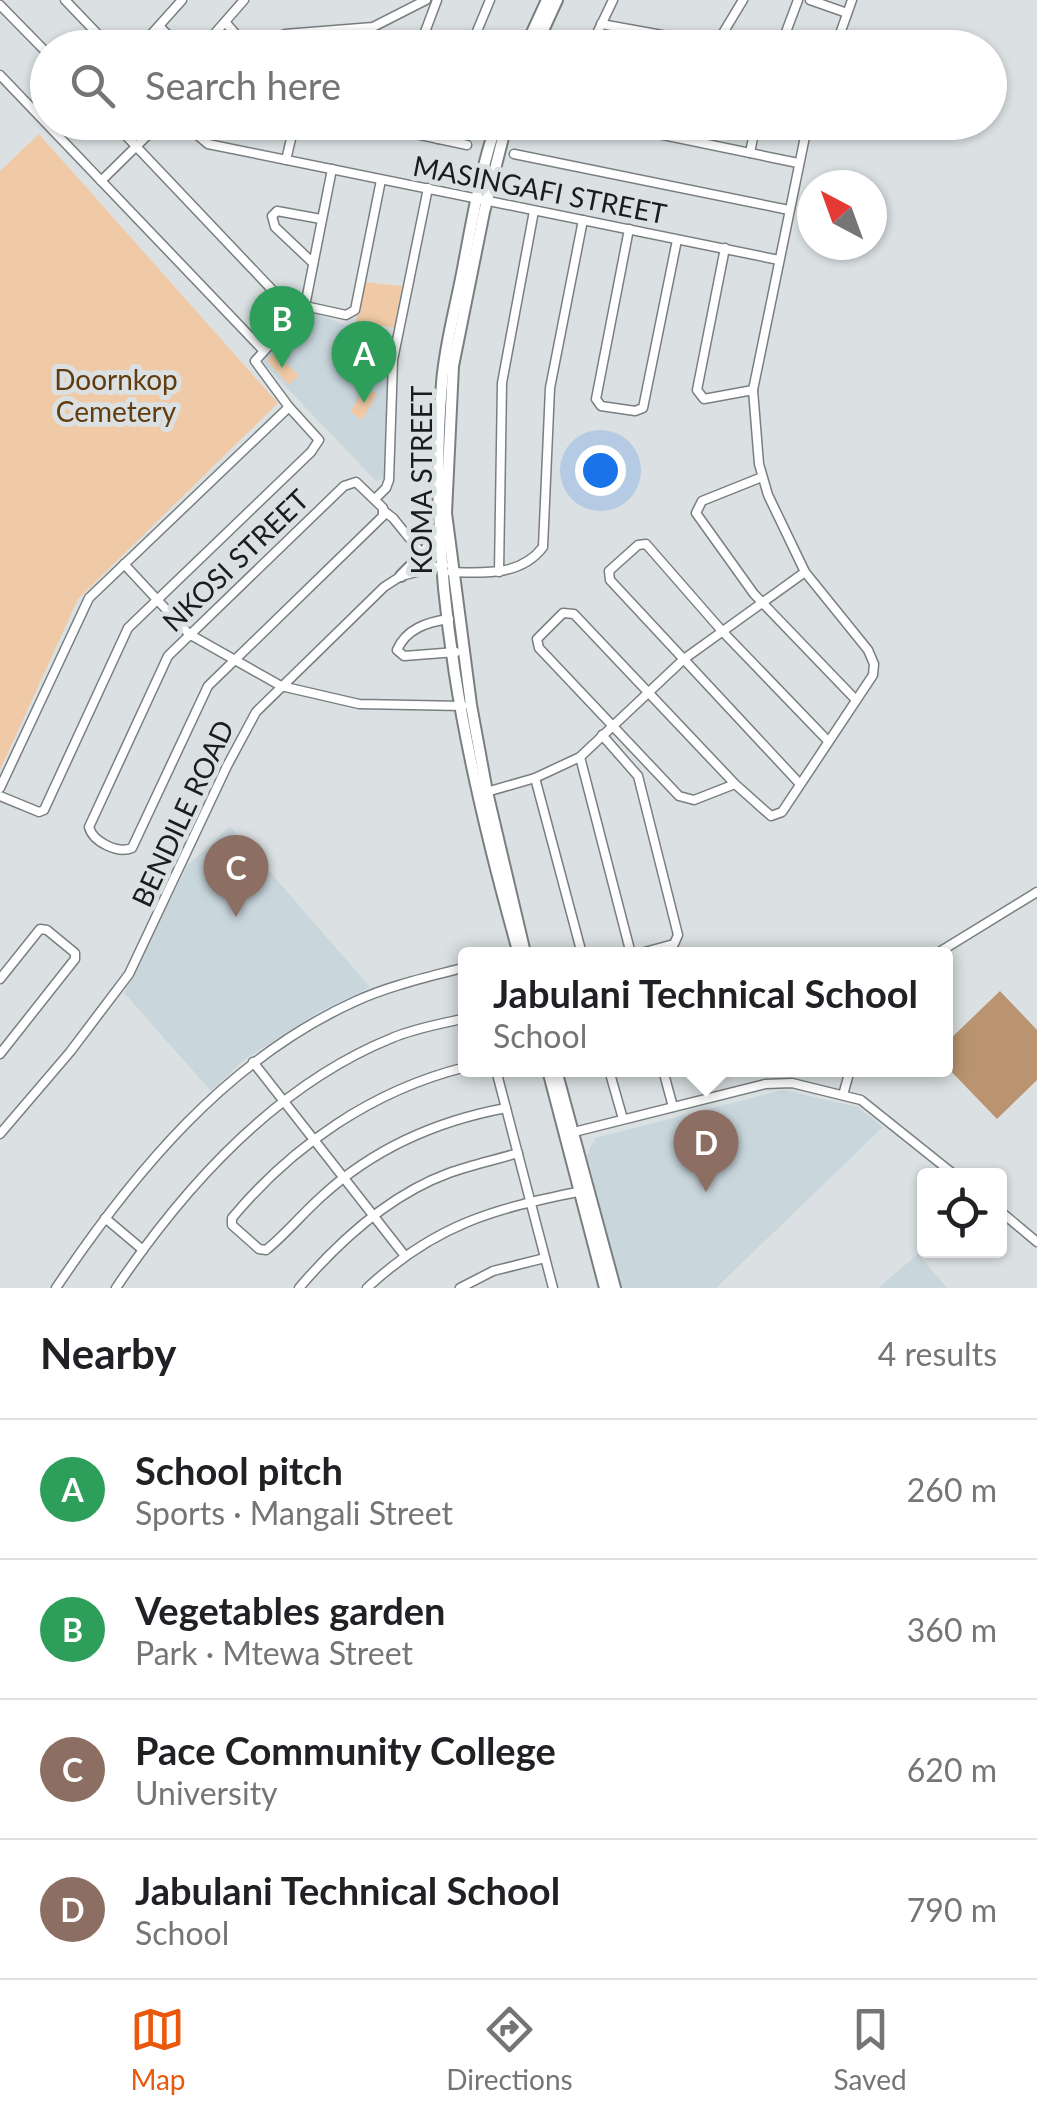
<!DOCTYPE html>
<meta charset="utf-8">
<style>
body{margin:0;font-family:Lato,sans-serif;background:#f6f6f6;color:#202124}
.controls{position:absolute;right:30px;bottom:30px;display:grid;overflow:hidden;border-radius:10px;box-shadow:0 2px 8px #0004}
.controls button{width:90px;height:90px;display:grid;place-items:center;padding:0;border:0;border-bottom:2px solid #e0e0e0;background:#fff;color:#202124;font:50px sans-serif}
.compass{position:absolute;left:797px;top:170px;width:90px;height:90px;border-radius:50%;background:#fff;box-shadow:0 2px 8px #0004;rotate:319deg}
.you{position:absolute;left:600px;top:470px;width:35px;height:35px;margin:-25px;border:8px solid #fff;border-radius:50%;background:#1a73e8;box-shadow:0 0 0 15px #1a73e833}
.badge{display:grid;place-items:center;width:65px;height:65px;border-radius:50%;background:#ea580c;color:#fff;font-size:32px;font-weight:700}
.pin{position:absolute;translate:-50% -82px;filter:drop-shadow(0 2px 5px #0008)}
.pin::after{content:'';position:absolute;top:52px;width:35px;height:30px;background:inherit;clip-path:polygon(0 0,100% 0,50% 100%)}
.popup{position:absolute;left:458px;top:947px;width:495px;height:130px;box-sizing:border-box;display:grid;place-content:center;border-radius:10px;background:#fff;filter:drop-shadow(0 2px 8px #0005);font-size:32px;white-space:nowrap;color:#757577}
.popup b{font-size:38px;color:#202124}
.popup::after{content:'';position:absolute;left:50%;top:100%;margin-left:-20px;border:20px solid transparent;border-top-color:#fff}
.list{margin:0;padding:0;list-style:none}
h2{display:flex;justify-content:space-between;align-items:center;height:130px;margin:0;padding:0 40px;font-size:42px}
h2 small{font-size:32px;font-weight:400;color:#757577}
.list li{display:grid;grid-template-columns:65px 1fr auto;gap:30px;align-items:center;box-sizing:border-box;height:140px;padding:0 40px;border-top:2px solid #e0e0e0}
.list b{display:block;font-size:38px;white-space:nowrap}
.list p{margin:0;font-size:32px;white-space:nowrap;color:#757577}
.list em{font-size:32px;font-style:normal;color:#757577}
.icon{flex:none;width:55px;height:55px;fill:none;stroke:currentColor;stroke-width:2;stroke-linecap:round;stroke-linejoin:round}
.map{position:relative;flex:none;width:1037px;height:1288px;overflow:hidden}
.search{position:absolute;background:#fff;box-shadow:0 2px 8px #0004;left:30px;right:30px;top:30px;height:110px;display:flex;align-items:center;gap:25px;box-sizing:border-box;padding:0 35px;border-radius:55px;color:#757577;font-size:38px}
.sheet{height:690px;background:#fff}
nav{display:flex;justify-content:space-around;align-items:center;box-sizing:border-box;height:140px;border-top:2px solid #e0e0e0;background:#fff;font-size:28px;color:#757577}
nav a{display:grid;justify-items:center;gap:5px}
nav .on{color:#ea580c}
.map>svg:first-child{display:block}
.built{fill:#c9d7dd}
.green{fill:#f0caa6}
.water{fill:#ba9470}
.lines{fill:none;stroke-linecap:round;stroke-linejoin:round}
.minor-casing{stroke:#797f81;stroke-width:11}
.major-casing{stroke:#797f81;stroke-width:14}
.minor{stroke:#fff;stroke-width:8}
.major{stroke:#fff;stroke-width:10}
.labels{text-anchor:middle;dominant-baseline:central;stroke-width:10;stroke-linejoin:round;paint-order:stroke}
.street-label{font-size:28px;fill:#1a1c1d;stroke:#dbe1e3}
.park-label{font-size:28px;fill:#623c0f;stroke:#dbe1e3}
</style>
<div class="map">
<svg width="1037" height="1288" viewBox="0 0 1037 1288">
<rect width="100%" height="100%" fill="#dbe1e3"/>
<g class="built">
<path d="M308,310L390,343L385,478L376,481L261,361Z"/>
<path d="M230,826L370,987L317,1013L244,1060L211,1091L124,993L187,866Z"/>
<path d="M783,1090L858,1107L883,1127L716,1288H621L587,1155L595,1138Z"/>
<path d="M918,1254L947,1288H878Z"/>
</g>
<g class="green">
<path d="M39,134L278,403L78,599L0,770V171Z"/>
<path d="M364,282L402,286L394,328L356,321Z"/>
<path d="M274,352L299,376L289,385L267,361Z"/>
<path d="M365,387L377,394L362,420L350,412Z"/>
</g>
<path class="water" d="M1000,991L1037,1030V1080L997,1119L946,1066V1043Z"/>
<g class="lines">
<defs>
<g id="minor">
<path d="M65,0L111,48"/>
<path d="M810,0L847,13"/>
<path d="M0,5L48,54"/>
<path d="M225,22L248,48"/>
<path d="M601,24L712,44L720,38L743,0"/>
<path d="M159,26L181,48"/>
<path d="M139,48L182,0"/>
<path d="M202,48L244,0"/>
<path d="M267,48L273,39L285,34L373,27L426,0"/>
<path d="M419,48L437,0"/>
<path d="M470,48L490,0"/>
<path d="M590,48L613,0"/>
<path d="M780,48L798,0"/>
<path d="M835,48L852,0"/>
<path d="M0,75L263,350"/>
<path d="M113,122L297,316"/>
<path d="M182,122L208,144L779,260"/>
<path d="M360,122L467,145"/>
<path d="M600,122L798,163"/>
<path d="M438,139L444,122"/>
<path d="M750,153L756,122"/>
<path d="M514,154L789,210"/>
<path d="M286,160L295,122"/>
<path d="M101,181L161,122"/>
<path d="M629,229L596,399L601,406L635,411L643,408L677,240"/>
<path d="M725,248L697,390L704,399L753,390"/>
<path d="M312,262L275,227L272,216L277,211L321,219"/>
<path d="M305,306L346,315L355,310L381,180"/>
<path d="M762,477L702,501L696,513L754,594L856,700"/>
<path d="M356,482L383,508V516L208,686L132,848C118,854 93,842 89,827L168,656L344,486Z"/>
<path d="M375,499L386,488L389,480L393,360L428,188"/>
<path d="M384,511L393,518L423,555"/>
<path d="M124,564L189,634L281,686L359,704L463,706"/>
<path d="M451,572C485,573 521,576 543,547L550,388L583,220"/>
<path d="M499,572L502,383L534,211"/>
<path d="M449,619C427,622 406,629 397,650L404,656L456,652"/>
<path d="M602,735L638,776L678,935L674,944L637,954"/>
<path d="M580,757L631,954"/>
<path d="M535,778L582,954"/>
<path d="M735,784L694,800L679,796L539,648L537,639L563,613L574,614L735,784L771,816L782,812L873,675L874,664L868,650L805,572L768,495L759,464L753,390L808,122"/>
<path d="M800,784L610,580L609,571L638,545L646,544L722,631L828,741"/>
<path d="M0,788L89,598L289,407"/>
<path d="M483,793L535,778L580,757L684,659L805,572"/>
<path d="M0,796L39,812L44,810L128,628L311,452L319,440L289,407L255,361L305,306L332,169"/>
<path d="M936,954L1037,892"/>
<path d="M0,979L40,929L47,930L75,953V959L0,1054"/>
<path d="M253,1062L405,1256"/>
<path d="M466,1067C373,1090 293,1145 232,1218V1225L259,1249L266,1250C285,1235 302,1214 321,1197C374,1148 436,1121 506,1108"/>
<path d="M496,1070L553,1288"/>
<path d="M609,1070L623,1119"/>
<path d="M663,1070L673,1107"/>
<path d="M843,1095L850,1070"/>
<path d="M570,1133L765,1084L792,1083L861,1100L956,1176"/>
<path d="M0,1134L70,1052L129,974L227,766L256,712L384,587L401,576L444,565"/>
<path d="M1000,1211L1037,1242"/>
<path d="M105,1218L143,1250"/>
<path d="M56,1288C133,1173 227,1059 356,1001C391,985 429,977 466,967"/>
<path d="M116,1288C184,1187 276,1085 392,1038C415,1028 441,1024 466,1018"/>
<path d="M299,1288C340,1240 389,1195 449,1173C471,1165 495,1160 518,1153"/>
<path d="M367,1288C436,1224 493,1209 582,1191"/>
<path d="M460,1288L493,1271L545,1258"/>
</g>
<g id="major">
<path d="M525,48L547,0"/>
<path d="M535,48L557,0"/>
<path d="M497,122C481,168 473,216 464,263C457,303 445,343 442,383C425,576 467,770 519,954"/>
<path d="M507,122L484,212L453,366L446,513L471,705L487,792L525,953"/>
<path d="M401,576L425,552L437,530"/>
<path d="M548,1070L605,1288"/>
<path d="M556,1070L615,1288"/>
</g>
</defs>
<use href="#minor" class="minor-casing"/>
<use href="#major" class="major-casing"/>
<use href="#minor" class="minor"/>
<use href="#major" class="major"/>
</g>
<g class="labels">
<g class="street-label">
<text transform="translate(540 189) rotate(11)">MASINGAFI STREET</text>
<text transform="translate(421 480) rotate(-90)">KOMA STREET</text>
<text transform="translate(235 560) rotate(-44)">NKOSI STREET</text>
<text transform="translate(182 813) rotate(-65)">BENDILE ROAD</text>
</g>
<g class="park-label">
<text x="116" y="379">Doornkop<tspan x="116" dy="32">Cemetery</tspan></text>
</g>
</g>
</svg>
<div class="controls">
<button><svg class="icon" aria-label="locate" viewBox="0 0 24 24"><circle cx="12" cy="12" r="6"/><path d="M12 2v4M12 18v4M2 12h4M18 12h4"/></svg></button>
</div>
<svg class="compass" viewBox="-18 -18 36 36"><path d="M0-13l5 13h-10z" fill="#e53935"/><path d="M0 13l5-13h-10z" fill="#757577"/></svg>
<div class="you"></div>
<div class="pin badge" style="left:364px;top:403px;background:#2e9e5b">A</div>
<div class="pin badge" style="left:282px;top:368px;background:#2e9e5b">B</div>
<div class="pin badge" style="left:236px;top:917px;background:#8d6e63">C</div>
<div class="pin badge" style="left:706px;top:1192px;background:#8d6e63">D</div>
<div class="popup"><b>Jabulani Technical School</b>School</div>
<div class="search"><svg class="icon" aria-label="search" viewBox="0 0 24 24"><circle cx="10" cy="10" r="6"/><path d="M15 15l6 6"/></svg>Search here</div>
</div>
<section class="sheet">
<h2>Nearby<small>4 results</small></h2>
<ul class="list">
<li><span class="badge" style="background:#2e9e5b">A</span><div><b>School pitch</b><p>Sports · Mangali Street</p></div><em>260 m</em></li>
<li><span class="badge" style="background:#2e9e5b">B</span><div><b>Vegetables garden</b><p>Park · Mtewa Street</p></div><em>360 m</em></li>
<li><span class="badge" style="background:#8d6e63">C</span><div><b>Pace Community College</b><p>University</p></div><em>620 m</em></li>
<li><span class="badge" style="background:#8d6e63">D</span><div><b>Jabulani Technical School</b><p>School</p></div><em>790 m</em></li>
</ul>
</section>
<nav>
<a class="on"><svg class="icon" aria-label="map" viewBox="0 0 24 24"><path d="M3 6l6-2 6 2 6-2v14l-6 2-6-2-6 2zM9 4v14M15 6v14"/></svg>Map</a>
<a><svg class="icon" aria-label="directions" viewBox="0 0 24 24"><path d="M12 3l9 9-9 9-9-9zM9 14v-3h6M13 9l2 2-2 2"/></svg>Directions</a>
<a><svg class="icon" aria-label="saved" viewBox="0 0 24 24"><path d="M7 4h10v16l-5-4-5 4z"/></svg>Saved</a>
</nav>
